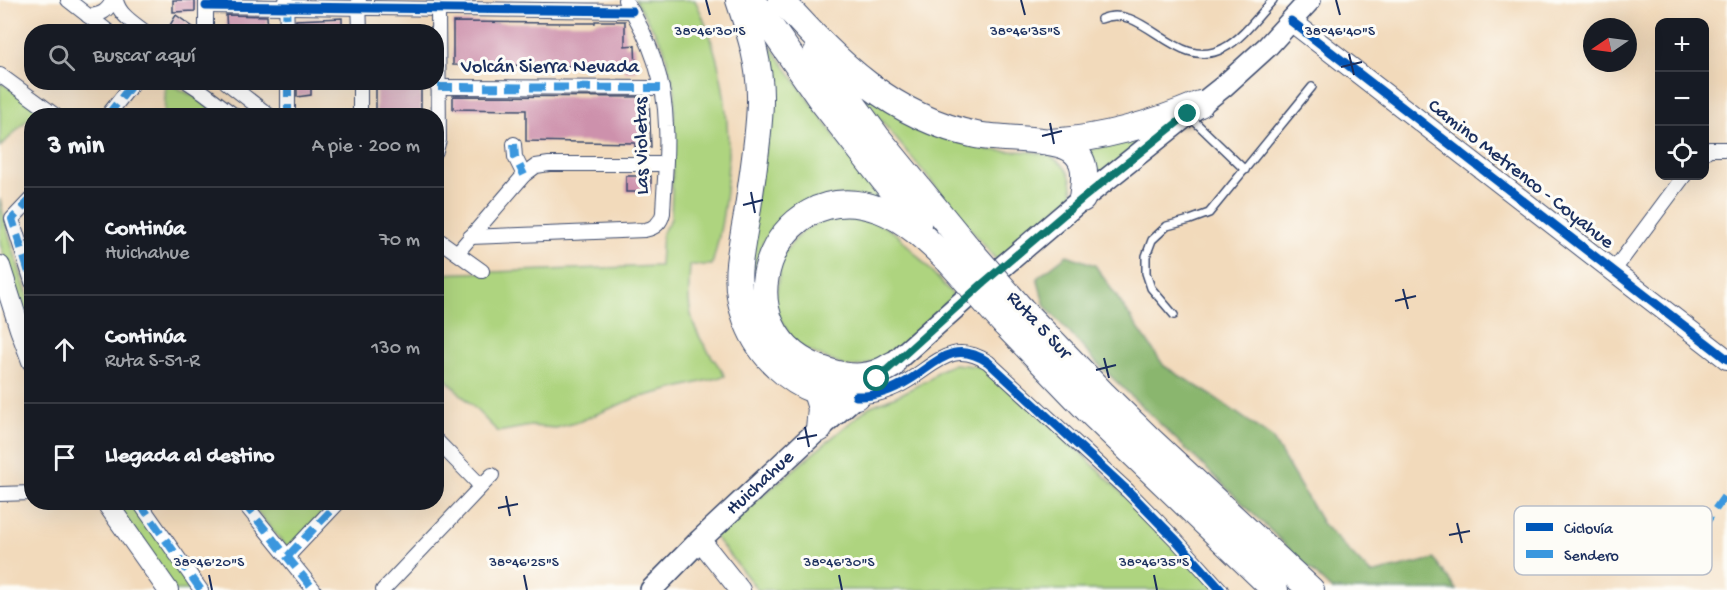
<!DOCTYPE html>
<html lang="es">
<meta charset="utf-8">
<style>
body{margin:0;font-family:"Gochi Hand",sans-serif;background:#242831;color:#f1f3f6}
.controls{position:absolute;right:18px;top:18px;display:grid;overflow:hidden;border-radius:12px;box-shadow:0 6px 24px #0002}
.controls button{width:54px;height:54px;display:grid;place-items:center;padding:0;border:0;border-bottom:2px solid #363941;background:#171b24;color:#f1f3f6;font:30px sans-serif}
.compass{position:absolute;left:1583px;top:18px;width:54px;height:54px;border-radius:50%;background:#171b24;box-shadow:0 6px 24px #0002;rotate:257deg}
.stop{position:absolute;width:18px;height:18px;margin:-14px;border:4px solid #0f766e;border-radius:50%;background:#fff}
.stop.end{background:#0f766e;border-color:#fff;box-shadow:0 2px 6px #0008}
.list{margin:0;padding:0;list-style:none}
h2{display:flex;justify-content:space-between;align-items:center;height:78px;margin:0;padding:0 24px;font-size:26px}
h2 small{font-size:20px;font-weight:400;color:#9ea1a6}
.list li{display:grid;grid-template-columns:39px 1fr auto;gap:18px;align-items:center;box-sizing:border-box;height:108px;padding:0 24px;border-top:2px solid #363941}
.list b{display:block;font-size:22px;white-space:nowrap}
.list p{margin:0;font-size:20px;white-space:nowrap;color:#9ea1a6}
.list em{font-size:20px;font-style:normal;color:#9ea1a6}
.icon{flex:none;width:33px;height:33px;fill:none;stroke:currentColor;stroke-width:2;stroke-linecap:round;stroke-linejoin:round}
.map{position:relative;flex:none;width:1727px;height:590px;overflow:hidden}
.search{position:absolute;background:#171b24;box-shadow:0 6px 24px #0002;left:24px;top:24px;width:420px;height:66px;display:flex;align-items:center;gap:15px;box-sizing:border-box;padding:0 21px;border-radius:24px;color:#9ea1a6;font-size:22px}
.panel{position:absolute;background:#171b24;box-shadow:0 6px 24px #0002;left:24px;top:108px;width:420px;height:402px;border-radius:24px}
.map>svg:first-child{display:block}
.green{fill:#aed47f;stroke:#64826e;stroke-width:1.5}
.forest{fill:#8ab66e;stroke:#527266;stroke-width:1.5}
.building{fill:#cd91ac}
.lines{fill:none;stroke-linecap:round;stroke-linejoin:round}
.lane-casing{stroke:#3b496c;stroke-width:10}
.street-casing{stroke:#3b496c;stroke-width:16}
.secondary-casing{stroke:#3b496c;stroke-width:22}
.primary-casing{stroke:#3b496c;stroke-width:24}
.highway-casing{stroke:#3b496c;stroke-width:28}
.lane{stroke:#fff;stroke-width:7}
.street{stroke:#fff;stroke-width:14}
.secondary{stroke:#fff;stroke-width:20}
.primary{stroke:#fff;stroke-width:21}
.highway{stroke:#fff;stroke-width:26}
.highway-bridge-casing{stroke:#3b496c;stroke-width:28;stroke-linecap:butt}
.highway-bridge{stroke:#fff;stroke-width:26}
.quiet{stroke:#3a97de;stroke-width:8;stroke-dasharray:15 8;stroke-linecap:butt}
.cycleway-casing{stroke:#fdfcf7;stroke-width:13}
.cycleway{stroke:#0057b8;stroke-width:9}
.route{stroke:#0f766e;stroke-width:8}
.ticks{fill:none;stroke:#1b2f5e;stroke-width:2}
.labels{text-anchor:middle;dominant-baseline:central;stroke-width:6;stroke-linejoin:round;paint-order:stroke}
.street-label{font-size:20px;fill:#1b2f5e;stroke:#fdfcf7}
.key{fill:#fdfcf7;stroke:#b9bec9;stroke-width:1.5}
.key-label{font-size:16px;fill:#1b2f5e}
.ticks-label{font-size:15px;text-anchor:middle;fill:#1b2f5e;stroke:#fdfcf7;stroke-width:6;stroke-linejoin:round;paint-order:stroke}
</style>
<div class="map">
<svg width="1727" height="590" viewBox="0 0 1727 590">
<rect width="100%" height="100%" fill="#fdfcf7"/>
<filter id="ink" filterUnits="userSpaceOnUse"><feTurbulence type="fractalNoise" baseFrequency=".0167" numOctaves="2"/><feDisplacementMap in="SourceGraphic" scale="12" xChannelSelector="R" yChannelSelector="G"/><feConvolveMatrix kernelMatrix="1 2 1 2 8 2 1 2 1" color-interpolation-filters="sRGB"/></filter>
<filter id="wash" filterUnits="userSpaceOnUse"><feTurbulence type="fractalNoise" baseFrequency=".008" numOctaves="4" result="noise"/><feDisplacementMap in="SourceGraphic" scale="24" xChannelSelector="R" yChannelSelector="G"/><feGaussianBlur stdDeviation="1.35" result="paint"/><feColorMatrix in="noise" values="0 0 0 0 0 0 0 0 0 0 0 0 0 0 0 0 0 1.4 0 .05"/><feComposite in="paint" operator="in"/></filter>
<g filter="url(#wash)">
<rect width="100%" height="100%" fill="#f2dabb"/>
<g class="green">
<path d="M635,0H695C735,82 736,178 712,265H690C689,283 687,301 692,318C697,339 714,358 725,376L633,399L578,422L556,428L530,426L498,432L437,370L436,274L660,266L662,233L671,219L675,91L663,45Z"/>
<path d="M770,45L883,204C876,202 869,199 861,197C825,190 781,211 763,243C755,259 754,280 758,297C759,304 759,312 762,319C776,363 817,380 859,381L845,393L821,389L796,379L777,362L767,349L757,334L750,317L747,299L745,264L760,171L773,113Z"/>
<path d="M0,82L39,108L0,147Z"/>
<path d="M166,82L201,100L219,115H164Z"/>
<path d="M856,90C897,111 941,140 985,149C1007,154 1034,147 1053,158C1070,168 1072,178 1073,196L997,261Z"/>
<path d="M1157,133L1096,179L1089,150Z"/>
<path d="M0,199L6,226L31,306V342L0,244Z"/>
<path d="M838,216C861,216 881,222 899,236L954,296L900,346L880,359L862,366L846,367L795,345L774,308L782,255L803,230L827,219Z"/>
<path d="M954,364L994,368L1221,590H758L714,536L869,407L901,394L930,379L938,371Z"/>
<path d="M110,503H133L195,590H173Z"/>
<path d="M250,503H332L288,549Z"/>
</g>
<path class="forest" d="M1067,255L1095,265L1164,366L1214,397L1272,438L1322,523L1371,574L1434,559L1457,590H1332L1095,361L1045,306L1037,278Z"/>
<g id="blocks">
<g class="building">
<path d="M173,0H195V11L173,12Z"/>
<path d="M176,15L197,30V32H166Z"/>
<path d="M226,15L267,16L268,32H227Z"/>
<path d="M342,18V32H296V20Z"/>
<path d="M595,21H625V46L635,45L636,71L624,72V66L453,65V22L569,23H595Z"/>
<path d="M297,82H311V95L297,97Z"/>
<rect x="376" y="82" width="45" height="34"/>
<path d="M453,96L649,97L651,147H635V143L526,141V110L453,109Z"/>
<rect x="626" y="176" width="25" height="16"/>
</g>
</g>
</g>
<g filter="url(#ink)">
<use href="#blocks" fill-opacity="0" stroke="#3b496c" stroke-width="1.5"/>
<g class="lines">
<defs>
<g id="lane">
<path d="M1101,19C1143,0 1176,74 1224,48C1242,39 1259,15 1273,0"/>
<path d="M1189,116L1245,170"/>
<path d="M1174,315L1151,288L1146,273V256L1152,240L1167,226L1190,220L1209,213L1312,87"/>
</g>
<g id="street">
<path d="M68,0L109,32"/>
<path d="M116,0C119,15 134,23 145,32"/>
<path d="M206,0V32"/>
<path d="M286,0L287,32"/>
<path d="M359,1L360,32"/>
<path d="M206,6L632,11"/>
<path d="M88,16C101,15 107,12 113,0"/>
<path d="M0,75L56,116"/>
<path d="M188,82L203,92L235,116"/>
<path d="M226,82L270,116"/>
<path d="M288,82V116"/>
<path d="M360,82V116"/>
<path d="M438,87L662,88"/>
<path d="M107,116L134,82"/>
<path d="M514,144L515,157L524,175"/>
<path d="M436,151L439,140L438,9"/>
<path d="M1704,153L1709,149H1727"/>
<path d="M32,198L12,219L32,282"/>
<path d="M470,237L645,230C655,228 661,223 663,213C664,184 668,155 666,126C665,81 649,37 625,0"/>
<path d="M436,238L482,271"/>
<path d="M457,253L524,175L536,166L549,164H665"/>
<path d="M1614,270L1684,176"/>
<path d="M856,396C875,397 893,390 909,380C937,363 953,340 988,362L1128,491L1176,540L1221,590"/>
<path d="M436,440L481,486"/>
<path d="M0,494L32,493"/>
<path d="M139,502L201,590"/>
<path d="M243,502L314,590"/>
<path d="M288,556L339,502"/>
<path d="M383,590L492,475"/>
</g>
<g id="secondary">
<path d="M1291,21L1727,359"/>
<path d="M0,266L20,329L32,361"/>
<path d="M106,502L168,590"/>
<path d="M700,540L740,590"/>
</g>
<g id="primary">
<path id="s1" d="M651,590L700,540L819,429L981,285L1082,199L1224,86L1267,47L1310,0"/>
</g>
<g id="highway">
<path d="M739,0C750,33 761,66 760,102C759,140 752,178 747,215C744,231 741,248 739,264C735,302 750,342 778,367C801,389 825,397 856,396"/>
<path d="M752,0L822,101L918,224"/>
<path d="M781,0C837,62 891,117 976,135C1001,140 1052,137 1071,149C1089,161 1084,180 1082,199"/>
<path d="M816,54L877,137L967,247"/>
<path d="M1051,142C1104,138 1151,125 1200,104"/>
<path d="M1021,309L1102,393L1150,440L1311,590"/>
<path d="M1005,324L1089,411L1275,590"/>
<path d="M892,365C871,379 851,379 827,371C712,336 771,169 880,210C907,220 929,242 949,261"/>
<path d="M816,392L821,408L819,429"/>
</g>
</defs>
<use href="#lane" class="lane-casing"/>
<use href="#street" class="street-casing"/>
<use href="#secondary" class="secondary-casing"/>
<use href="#primary" class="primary-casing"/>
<use href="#highway" class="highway-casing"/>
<use href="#lane" class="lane"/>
<use href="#street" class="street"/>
<use href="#secondary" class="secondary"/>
<use href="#primary" class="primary"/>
<use href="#highway" class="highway"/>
<defs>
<g id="highway-bridge">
<path d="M967,247L1021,309"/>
<path d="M949,261L1005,324"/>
</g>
</defs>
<use href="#highway-bridge" class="highway-bridge-casing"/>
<use href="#highway-bridge" class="highway-bridge"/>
<g class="quiet">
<path d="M286,3L287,32"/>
<path d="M288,82V116"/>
<path d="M438,87L662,88"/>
<path d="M107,116L134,82"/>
<path d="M514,144L515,157L524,175"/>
<path d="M32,198L12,219L32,282"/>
<path d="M139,502L201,590"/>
<path d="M243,502L314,590"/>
<path d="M1702,528L1727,493"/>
<path d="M288,556L339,502"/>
</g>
<defs>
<g id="cycleway">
<path d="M206,6L632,11"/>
<path d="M1291,21L1727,359"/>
<path d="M856,396C875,397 893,390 909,380C937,363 953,339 988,362L1128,491L1176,540L1221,590"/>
</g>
</defs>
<use href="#cycleway" class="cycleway-casing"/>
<use href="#cycleway" class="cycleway"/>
</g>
</g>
<g class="lines" filter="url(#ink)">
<path class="route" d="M877,379L981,285L1082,199L1188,114"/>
</g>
<path class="ticks" d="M706,0L710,15M1021,0L1025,15M1336,0L1340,15M1349,54L1354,75M1341,67L1362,62M1050,123L1054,144M1042,136L1062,131M751,192L755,213M743,205L763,200M1403,289L1408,309M1395,301L1416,296M1104,358L1109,378M1096,370L1116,365M805,427L809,447M797,439L817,435M506,496L510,516M498,508L518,504M1457,523L1462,543M1449,535L1470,531M209,575L212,590M524,575L527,590M839,575L842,590M1154,575L1157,590"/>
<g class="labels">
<g class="street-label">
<text x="550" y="68">Volcán Sierra Nevada</text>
<text transform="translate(643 146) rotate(-91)">Las Violetas</text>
<text transform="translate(1520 175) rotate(38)">Camino Metrenco - Coyahue</text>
<text transform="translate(1038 326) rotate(47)">Ruta 5 Sur</text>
<text stroke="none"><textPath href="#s1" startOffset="153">Huichahue</textPath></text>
</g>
</g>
<rect x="1514" y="506" width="198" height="69" rx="9" class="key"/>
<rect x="1526" y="523" width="27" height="8" fill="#0057b8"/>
<rect x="1526" y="550" width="27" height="8" fill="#3a97de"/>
<g class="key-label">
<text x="1564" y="533">Ciclovía</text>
<text x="1564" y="560">Sendero</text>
</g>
<g class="ticks-label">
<text x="710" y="35">38°46'30"S</text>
<text x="1025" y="35">38°46'35"S</text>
<text x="1340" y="35">38°46'40"S</text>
<text x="209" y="566">38°46'20"S</text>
<text x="524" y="566">38°46'25"S</text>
<text x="839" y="566">38°46'30"S</text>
<text x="1154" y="566">38°46'35"S</text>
</g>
</svg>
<div class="controls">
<button>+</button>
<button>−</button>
<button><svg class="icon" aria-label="locate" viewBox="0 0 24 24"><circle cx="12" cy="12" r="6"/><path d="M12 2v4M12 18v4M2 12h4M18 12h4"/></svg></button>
</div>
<svg class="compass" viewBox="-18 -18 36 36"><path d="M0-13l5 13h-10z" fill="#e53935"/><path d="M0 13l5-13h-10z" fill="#9ea1a6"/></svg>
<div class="stop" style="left:877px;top:379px"></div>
<div class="stop end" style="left:1188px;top:114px"></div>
<div class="search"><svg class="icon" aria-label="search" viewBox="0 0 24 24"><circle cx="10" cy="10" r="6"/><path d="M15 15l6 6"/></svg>Buscar aquí</div>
<section class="panel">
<h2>3 min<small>A pie · 200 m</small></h2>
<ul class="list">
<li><svg class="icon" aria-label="ahead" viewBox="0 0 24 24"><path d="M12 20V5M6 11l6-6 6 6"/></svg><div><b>Continúa</b><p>Huichahue</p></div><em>70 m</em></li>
<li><svg class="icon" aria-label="ahead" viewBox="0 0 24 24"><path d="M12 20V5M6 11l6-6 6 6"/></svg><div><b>Continúa</b><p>Ruta S-51-R</p></div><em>130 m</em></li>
<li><svg class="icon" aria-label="arrive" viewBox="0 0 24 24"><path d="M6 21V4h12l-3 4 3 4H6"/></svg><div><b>Llegada al destino</b></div></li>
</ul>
</section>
</div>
